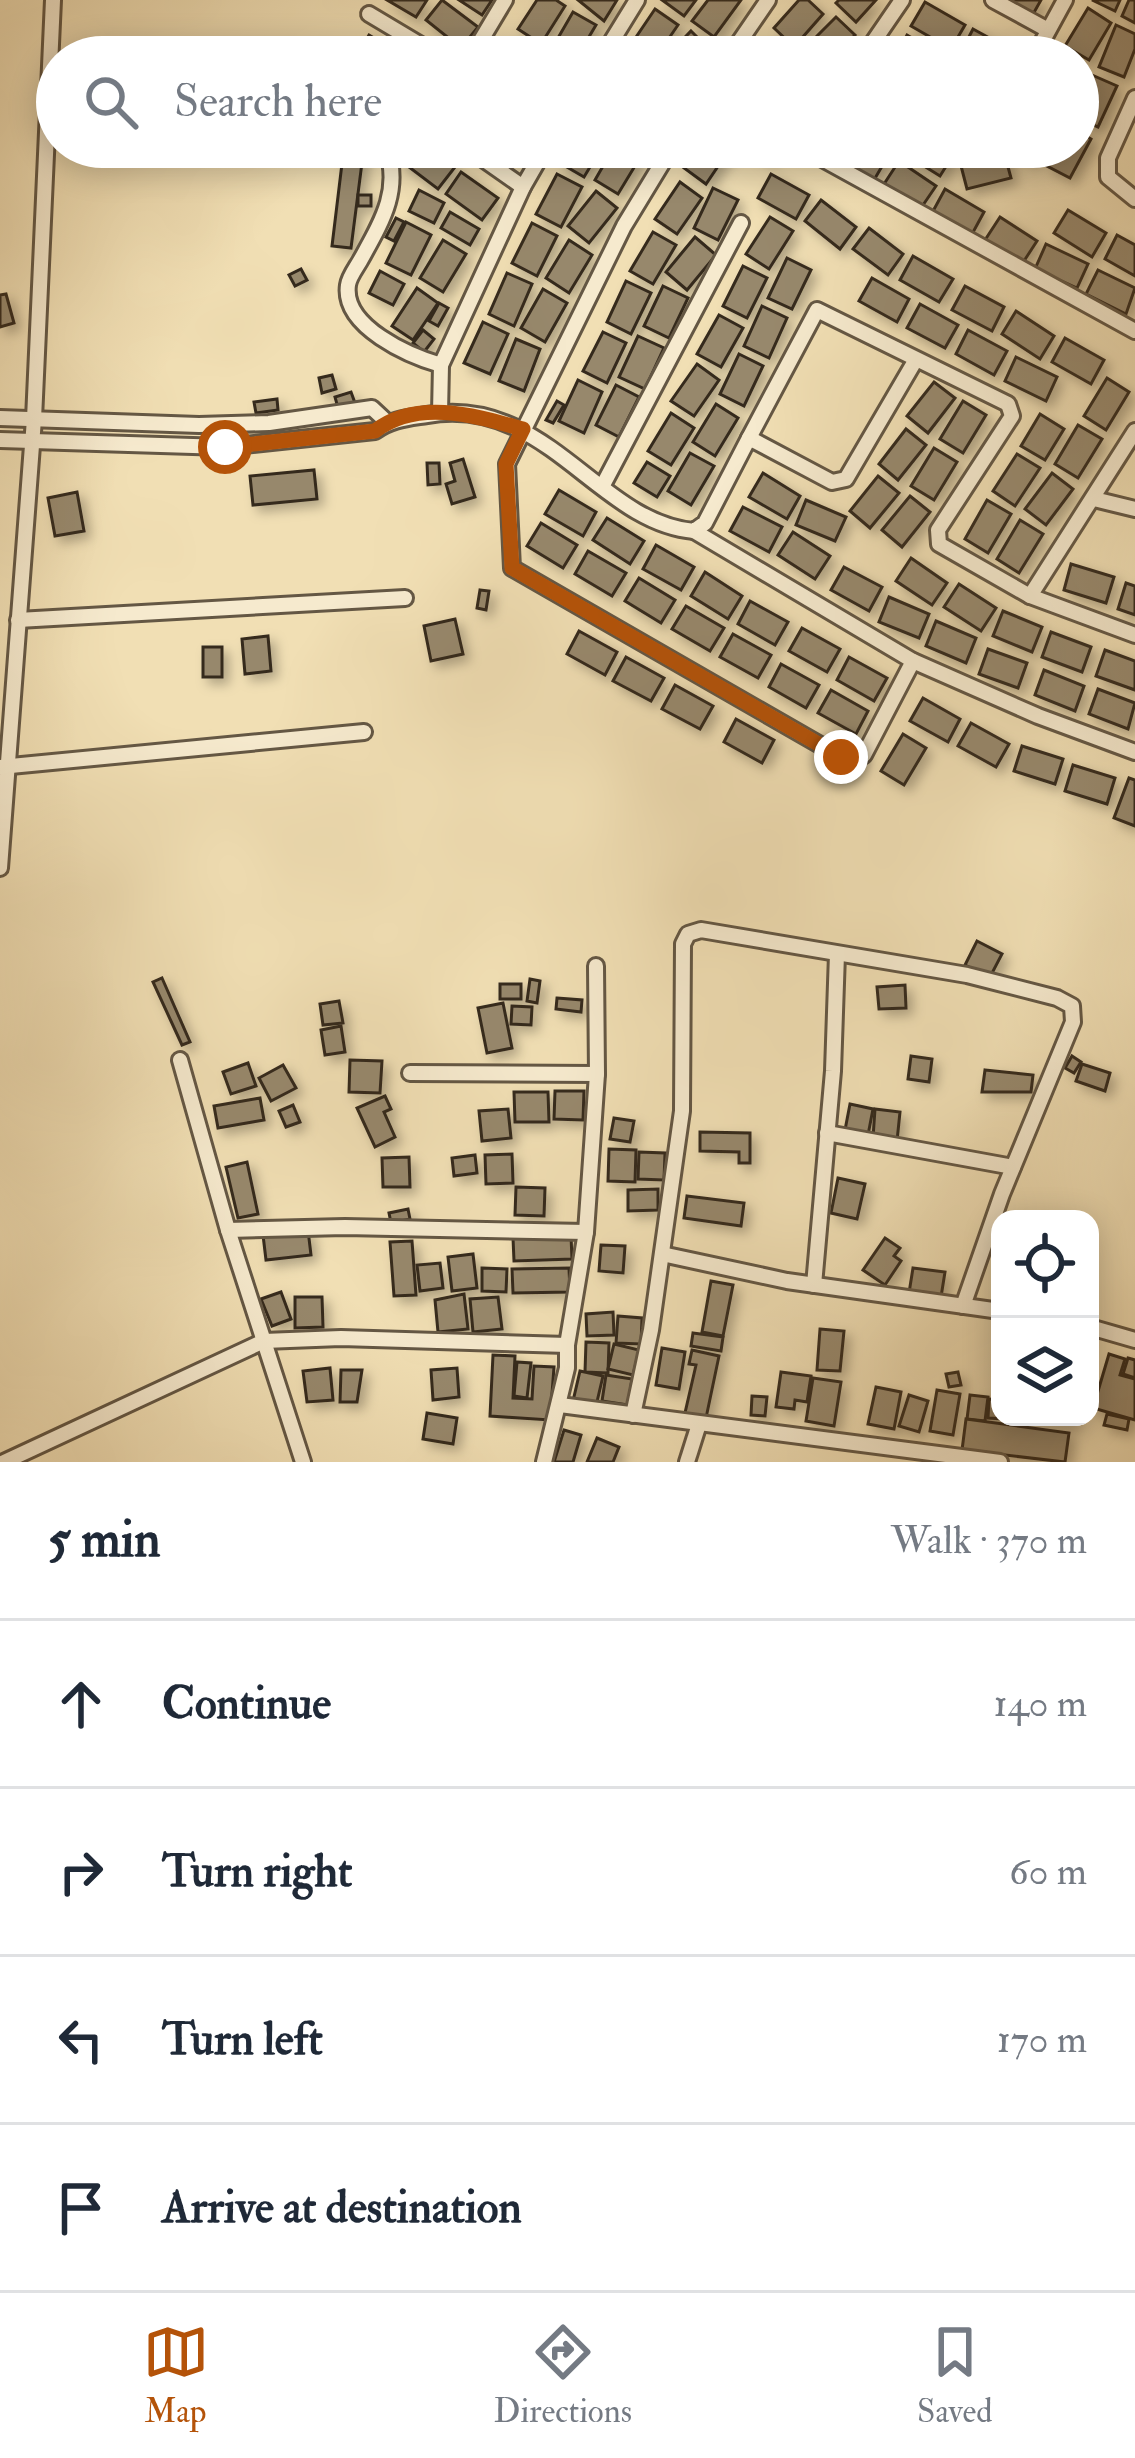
<!DOCTYPE html>
<meta charset="utf-8">
<style>
body{margin:0;font-family:"IM FELL Double Pica",serif;background:#f2f2f3;color:#1f2937}
.controls{position:absolute;right:36px;bottom:36px;display:grid;overflow:hidden;border-radius:24px;box-shadow:0 6px 30px #0003}
.controls button{width:108px;height:108px;display:grid;place-items:center;padding:0;border:0;border-bottom:3px solid #e0e1e3;background:#fff;color:#1f2937;font:60px sans-serif}
.stop{position:absolute;width:36px;height:36px;margin:-27px;border:9px solid #b45309;border-radius:50%;background:#fff}
.stop.end{background:#b45309;border-color:#fff;box-shadow:0 3px 12px #0008}
.list{margin:0;padding:0;list-style:none}
h2{display:flex;justify-content:space-between;align-items:center;height:156px;margin:0;padding:0 48px;font-size:51px}
h2 small{font-size:39px;font-weight:400;color:#747a83}
.list li{display:grid;grid-template-columns:78px 1fr auto;gap:36px;align-items:center;box-sizing:border-box;height:168px;padding:0 48px;border-top:3px solid #e0e1e3}
.list b{display:block;font-size:45px;white-space:nowrap}
.list em{font-size:39px;font-style:normal;color:#747a83}
.icon{flex:none;width:66px;height:66px;fill:none;stroke:currentColor;stroke-width:2;stroke-linecap:round;stroke-linejoin:round}
.map{position:relative;flex:none;width:1135px;height:1462px;overflow:hidden}
.search{position:absolute;background:#fff;box-shadow:0 6px 30px #0003;left:36px;right:36px;top:36px;height:132px;display:flex;align-items:center;gap:30px;box-sizing:border-box;padding:0 42px;border-radius:66px;color:#747a83;font-size:45px}
.sheet{height:828px;background:#fff}
nav{display:flex;justify-content:space-around;align-items:center;box-sizing:border-box;height:168px;border-top:3px solid #e0e1e3;background:#fff;font-size:33px;color:#747a83}
nav a{display:grid;justify-items:center;gap:6px}
nav .on{color:#b45309}
.map>svg:first-child{display:block}
.building{fill:#97886c;stroke:#352a1e;stroke-width:3;filter:url(#shadow)}
.lines{fill:none;stroke-linecap:round;stroke-linejoin:round}
.minor-casing{stroke:#645744;stroke-width:20}
.minor{stroke:#f6eace;stroke-width:14}
.route{stroke:#b45309;stroke-width:15}
</style>
<div class="map">
<svg width="1135" height="1462" viewBox="0 0 1135 1462">
<defs>
<filter id="shadow"><feDropShadow dx="6" dy="6" stdDeviation="6" flood-color="#0004"/></filter>
</defs>
<rect width="100%" height="100%" fill="#f1dfb4"/>
<filter id="stains"><feTurbulence type="fractalNoise" baseFrequency=".00167" numOctaves="4"/><feColorMatrix values="0 0 0 0 .2 0 0 0 0 .09 0 0 0 0 .02 0 0 0 .5 -.17"/></filter>
<radialGradient id="worn" r=".72"><stop offset=".6" stop-color="#630" stop-opacity="0"/><stop offset="1" stop-color="#630" stop-opacity=".3"/></radialGradient>
<g class="building">
<path d="M387,0H427L416,17Z"/>
<path d="M442,0L478,27L461,48L426,20Z"/>
<path d="M459,0H492L482,15Z"/>
<path d="M537,0H556L565,6L541,44L518,29Z"/>
<path d="M578,0H617L604,21Z"/>
<path d="M662,0H696L684,16Z"/>
<path d="M708,0H741L714,37L692,21Z"/>
<path d="M799,0H808L823,14L794,47L774,28Z"/>
<path d="M839,0H876L856,22L836,3Z"/>
<path d="M1005,0H1041L1032,16Z"/>
<path d="M1092,0H1120L1115,11Z"/>
<path d="M1129,0H1135V23L1122,16Z"/>
<path d="M925,2L965,25L951,49L911,26Z"/>
<path d="M1088,8L1111,23L1089,60L1065,46Z"/>
<path d="M655,9L678,25L656,57H647L630,46Z"/>
<path d="M573,12L596,25L577,57H562L551,50Z"/>
<path d="M836,17L855,35L834,57H814L805,48Z"/>
<path d="M1116,25L1135,34V49L1124,77L1099,67Z"/>
<path d="M973,29L1017,53L1015,57L960,54Z"/>
<path d="M691,31L710,50L703,57H666Z"/>
<path d="M369,35L387,46L384,52L392,57H356Z"/>
<path d="M907,35L944,57H895Z"/>
<path d="M513,39L537,53L535,57H504Z"/>
<path d="M773,41L790,57H758Z"/>
<path d="M1092,75L1117,86L1098,127L1078,118V106Z"/>
<path d="M1078,131L1091,139L1070,178L1047,166L1057,147H1078Z"/>
<path d="M344,147H364L351,248L332,246Z"/>
<path d="M412,147H429L455,167L438,189L401,161Z"/>
<path d="M497,147H524L517,159Z"/>
<path d="M570,147H602L584,177L560,163Z"/>
<path d="M614,147H627L641,156L618,194L595,180Z"/>
<path d="M698,147H731L706,184L684,168Z"/>
<path d="M750,147H776L768,159Z"/>
<path d="M843,147H872L888,156L874,180L837,158Z"/>
<path d="M906,147H946L955,152L940,176L903,153Z"/>
<path d="M1016,147H1041L1031,160Z"/>
<path d="M1004,152L1011,178L967,189L960,162Z"/>
<path d="M899,161L936,186L921,208L884,184Z"/>
<path d="M461,172L498,198L482,220L446,194Z"/>
<path d="M557,174L582,187L561,227L536,214Z"/>
<path d="M771,174L809,195L796,219L758,198Z"/>
<path d="M680,182L702,198L677,234L655,219Z"/>
<path d="M713,188L738,200L718,240L694,228Z"/>
<path d="M945,189L984,212L971,236L932,213Z"/>
<path d="M419,190L444,203L434,223L409,211Z"/>
<path d="M596,191L617,208L589,243L568,226Z"/>
<rect x="358" y="195" width="13" height="11"/>
<path d="M821,200L856,227L840,249L805,221Z"/>
<path d="M1068,210L1106,233L1092,257L1054,233Z"/>
<path d="M450,212L479,229L470,245L441,228Z"/>
<path d="M770,217L793,231L769,269L746,254Z"/>
<path d="M1000,217L1037,241L1022,264L985,240Z"/>
<path d="M396,218L404,222L394,241L386,237Z"/>
<path d="M406,222L431,235L411,275L386,263Z"/>
<path d="M532,223L557,236L537,276L512,263Z"/>
<path d="M869,228L903,254L888,275L853,249Z"/>
<path d="M653,232L676,245L653,284L630,271Z"/>
<path d="M1117,235L1135,245V276L1105,259Z"/>
<path d="M695,237L716,255L687,290L666,272Z"/>
<path d="M443,240L466,254L443,292L420,278Z"/>
<path d="M569,240L592,255L569,293L546,278Z"/>
<path d="M1046,244L1088,264L1077,288L1035,269Z"/>
<path d="M913,256L953,279L939,302L900,280Z"/>
<path d="M787,258L811,270L792,309L768,298Z"/>
<path d="M743,266L767,278L747,318L723,306Z"/>
<path d="M301,269L307,280L295,286L289,275Z"/>
<path d="M1098,270L1135,288L1126,314L1086,294Z"/>
<path d="M380,271L404,284L393,305L369,293Z"/>
<path d="M507,273L532,284L514,326L489,314Z"/>
<path d="M872,278L909,299L897,322L859,301Z"/>
<path d="M626,281L651,293L631,334L607,322Z"/>
<path d="M663,286L688,298L669,338L644,326Z"/>
<path d="M965,286L1004,307L992,331L952,310Z"/>
<path d="M417,288L438,303L413,340L392,326Z"/>
<path d="M543,289L567,303L545,342L521,328Z"/>
<path d="M6,294L14,323L0,327V295Z"/>
<path d="M439,303L448,308L438,326L429,321Z"/>
<path d="M920,304L958,325L945,348L907,328Z"/>
<path d="M762,306L787,318L769,358L744,346Z"/>
<path d="M1016,311L1054,336L1040,359L1002,334Z"/>
<path d="M719,315L743,328L721,367L697,354Z"/>
<path d="M483,322L508,334L490,374L464,363Z"/>
<path d="M423,330L434,339L424,352L413,343Z"/>
<path d="M968,330L1007,351L994,375L956,354Z"/>
<path d="M603,332L626,343L607,383L583,371Z"/>
<path d="M638,336L664,348L645,389L619,377Z"/>
<path d="M1065,338L1104,360L1091,384L1052,362Z"/>
<path d="M516,339L540,349L524,391L499,381Z"/>
<path d="M739,354L763,366L744,406L720,394Z"/>
<path d="M1016,357L1057,377L1046,401L1005,381Z"/>
<path d="M697,364L719,380L694,416L671,401Z"/>
<path d="M332,375L336,389L322,393L319,378Z"/>
<path d="M1107,378L1129,392L1106,430L1084,416Z"/>
<path d="M578,380L602,392L584,433L559,421Z"/>
<path d="M934,382L955,398L928,433L907,416Z"/>
<path d="M616,385L639,397L619,437L596,425Z"/>
<path d="M351,392L355,403L338,408L335,397Z"/>
<path d="M277,399L278,410L256,413L254,402Z"/>
<path d="M557,401L564,405L553,423L546,420Z"/>
<path d="M963,401L986,415L963,453L940,439Z"/>
<path d="M716,404L738,418L715,456L693,442Z"/>
<path d="M671,413L694,428L671,465L648,451Z"/>
<path d="M1040,414L1064,429L1045,460L1021,446Z"/>
<path d="M1078,425L1102,439L1078,478L1055,464Z"/>
<path d="M906,429L926,445L898,480L879,464Z"/>
<path d="M934,448L957,462L934,500L911,486Z"/>
<path d="M690,453L714,466L691,505L668,491Z"/>
<path d="M1017,454L1040,468L1015,506L993,491Z"/>
<path d="M463,459L475,497L452,504L446,484L455,481L450,463Z"/>
<path d="M647,462L670,476L657,497L634,483Z"/>
<path d="M427,463H439L440,484L428,485Z"/>
<path d="M314,470L317,499L253,505L250,476Z"/>
<path d="M763,473L800,496L787,519L749,497Z"/>
<path d="M1052,473L1073,489L1046,525L1025,509Z"/>
<path d="M878,476L899,493L870,528L850,511Z"/>
<path d="M559,490L596,512L583,536L545,514Z"/>
<path d="M77,492L84,531L55,536L48,498Z"/>
<path d="M910,496L930,512L902,547L882,530Z"/>
<path d="M806,500L846,517L835,541L796,525Z"/>
<path d="M987,500L1011,514L988,553L965,539Z"/>
<path d="M743,507L782,527L769,552L730,531Z"/>
<path d="M607,518L644,541L630,564L593,540Z"/>
<path d="M1020,520L1043,534L1019,573L997,559Z"/>
<path d="M541,523L577,545L563,568L527,546Z"/>
<path d="M793,532L830,556L815,579L778,555Z"/>
<path d="M656,545L694,567L681,590L643,569Z"/>
<path d="M588,551L626,573L612,596L575,574Z"/>
<path d="M911,558L947,583L932,605L896,581Z"/>
<path d="M1071,564L1114,577L1106,603L1064,590Z"/>
<path d="M844,567L882,587L869,611L831,590Z"/>
<path d="M705,572L742,596L728,619L691,596Z"/>
<path d="M639,578L675,600L661,623L625,601Z"/>
<path d="M1126,583L1135,586V615L1118,609Z"/>
<path d="M959,584L996,608L981,631L944,607Z"/>
<path d="M480,590L489,591L486,610L477,608Z"/>
<path d="M889,597L929,614L919,638L879,622Z"/>
<path d="M750,601L788,622L775,645L738,624Z"/>
<path d="M686,606L724,628L710,651L672,629Z"/>
<path d="M1003,611L1042,627L1032,652L993,636Z"/>
<path d="M455,619L463,654L431,661L424,626Z"/>
<path d="M936,621L976,638L966,663L926,646Z"/>
<path d="M802,628L840,649L827,672L789,651Z"/>
<path d="M579,631L617,652L605,675L567,654Z"/>
<path d="M1051,632L1091,647L1082,672L1042,657Z"/>
<path d="M733,634L771,655L758,678L720,657Z"/>
<path d="M268,636L271,671L245,674L242,639Z"/>
<rect x="203" y="647" width="19" height="30"/>
<path d="M988,649L1027,663L1018,688L979,674Z"/>
<path d="M1105,650L1135,661V690L1096,676Z"/>
<path d="M626,657L664,678L651,701L613,681Z"/>
<path d="M849,657L887,678L874,701L837,680Z"/>
<path d="M781,664L819,685L806,708L769,687Z"/>
<path d="M1044,670L1084,686L1075,711L1035,695Z"/>
<path d="M675,685L713,706L700,729L662,709Z"/>
<path d="M1098,689L1135,703L1128,729L1089,714Z"/>
<path d="M831,690L868,711L856,734L818,713Z"/>
<path d="M923,698L960,719L948,742L910,721Z"/>
<path d="M736,719L774,740L762,763L724,742Z"/>
<path d="M971,723L1009,744L996,767L958,746Z"/>
<path d="M903,734L926,748L904,785L881,771Z"/>
<path d="M1022,746L1063,759L1055,784L1014,771Z"/>
<path d="M1073,765L1115,778L1107,804L1065,791Z"/>
<path d="M1129,778L1135,780V826L1114,818Z"/>
<path d="M977,941L1002,954L990,977L965,965Z"/>
<path d="M162,978L190,1042L182,1045L153,982Z"/>
<path d="M530,979L540,981L537,1003L527,1001Z"/>
<rect x="500" y="984" width="21" height="15"/>
<path d="M905,985L906,1008L879,1009L877,987Z"/>
<path d="M557,998L582,1000L581,1012L556,1009Z"/>
<path d="M339,1001L343,1023L323,1025L320,1004Z"/>
<path d="M503,1003L512,1048L487,1053L478,1008Z"/>
<path d="M512,1006L532,1007L531,1025L511,1024Z"/>
<path d="M341,1026L345,1052L325,1055L321,1030Z"/>
<path d="M911,1056L932,1059L929,1082L908,1079Z"/>
<path d="M1072,1056L1081,1062L1074,1073L1065,1068Z"/>
<path d="M350,1060L382,1061L380,1093L349,1092Z"/>
<path d="M248,1063L256,1086L231,1094L223,1072Z"/>
<path d="M1082,1064L1110,1073L1105,1091L1076,1081Z"/>
<path d="M283,1065L296,1088L271,1101L259,1078Z"/>
<path d="M985,1070L1033,1075L1031,1092H982Z"/>
<path d="M555,1091H584L583,1120L554,1119Z"/>
<path d="M514,1092H548L549,1122H515Z"/>
<path d="M385,1096L391,1109L384,1112L395,1137L375,1147L357,1108Z"/>
<path d="M260,1098L264,1120L218,1128L214,1106Z"/>
<path d="M850,1104L873,1109L868,1135L845,1130Z"/>
<path d="M293,1105L300,1122L286,1127L279,1111Z"/>
<path d="M508,1109L511,1138L482,1141L479,1111Z"/>
<path d="M875,1109L900,1112L897,1141L873,1138Z"/>
<path d="M614,1118L634,1121L630,1142L610,1139Z"/>
<path d="M700,1132L750,1133V1163H739V1152L700,1151Z"/>
<path d="M609,1149L636,1150L635,1182L608,1181Z"/>
<path d="M639,1152L665,1153L664,1180L638,1179Z"/>
<path d="M512,1154L513,1183L486,1184L485,1155Z"/>
<path d="M475,1155L477,1173L454,1176L452,1158Z"/>
<path d="M409,1157L410,1187H383L382,1158Z"/>
<path d="M247,1162L258,1214L238,1218L226,1167Z"/>
<path d="M838,1178L865,1184L857,1219L831,1213Z"/>
<path d="M516,1187L545,1188L544,1216L515,1215Z"/>
<path d="M658,1189V1210L628,1211V1190Z"/>
<path d="M687,1196L744,1203L741,1226L684,1218Z"/>
<path d="M408,1209L410,1219L391,1223L389,1213Z"/>
<path d="M308,1230L311,1255L266,1260L263,1235Z"/>
<path d="M571,1236L572,1259L514,1261L513,1238Z"/>
<path d="M885,1238L900,1248L894,1256L901,1261L885,1285L863,1270Z"/>
<path d="M412,1241L416,1295L394,1296L390,1242Z"/>
<path d="M601,1245L625,1246L623,1273L599,1271Z"/>
<path d="M473,1254L477,1288L452,1291L448,1257Z"/>
<path d="M440,1263L443,1288L420,1291L417,1265Z"/>
<path d="M482,1268L507,1269L506,1292L482,1291Z"/>
<path d="M569,1268L570,1292L513,1293L512,1269Z"/>
<path d="M913,1268L945,1272L941,1297L909,1293Z"/>
<path d="M711,1281L733,1285L723,1336L702,1332Z"/>
<path d="M281,1292L291,1319L272,1326L261,1299Z"/>
<path d="M464,1294L468,1329L438,1332L435,1300Z"/>
<path d="M295,1297H322L323,1327L295,1328Z"/>
<path d="M498,1297L502,1329L473,1332L470,1299Z"/>
<path d="M613,1312L614,1335L587,1336L586,1314Z"/>
<path d="M618,1316L642,1318L641,1344L616,1343Z"/>
<path d="M820,1329L844,1331L840,1371L817,1370Z"/>
<path d="M693,1333L723,1337L721,1351L691,1346Z"/>
<path d="M586,1342L609,1343L608,1373L585,1372Z"/>
<path d="M614,1344L639,1350L633,1375L608,1369Z"/>
<path d="M662,1348L685,1352L679,1389L656,1385Z"/>
<path d="M692,1350L719,1356L706,1418L685,1413L696,1365L689,1364Z"/>
<path d="M1109,1354L1125,1359L1120,1375L1135,1379V1420L1093,1408Z"/>
<path d="M493,1355L515,1356L513,1398L532,1399L534,1366L554,1367L550,1420L490,1416Z"/>
<path d="M1128,1358L1135,1360V1378L1123,1374Z"/>
<path d="M517,1362L531,1363L527,1398L514,1396Z"/>
<path d="M330,1368L333,1400L307,1402L303,1371Z"/>
<path d="M457,1368L459,1397L433,1400L431,1370Z"/>
<path d="M341,1370H362L357,1402H340Z"/>
<path d="M580,1371L603,1376L596,1406L573,1401Z"/>
<path d="M781,1372L811,1376L807,1402L795,1400L794,1409L776,1407Z"/>
<path d="M958,1372L961,1385L949,1387L946,1374Z"/>
<path d="M606,1375L632,1379L628,1405L602,1401Z"/>
<path d="M813,1378L841,1382L834,1426L806,1421Z"/>
<path d="M876,1387L901,1392L894,1429L868,1424Z"/>
<path d="M937,1390L960,1394L953,1435L930,1431Z"/>
<path d="M909,1395L928,1401L919,1432L899,1426Z"/>
<path d="M970,1395L988,1397L985,1421L967,1419Z"/>
<path d="M752,1396L767,1397L765,1416L751,1415Z"/>
<path d="M989,1399L1000,1400V1417H1074V1423L988,1418Z"/>
<path d="M427,1413L457,1418L453,1444L423,1439Z"/>
<path d="M1107,1414L1129,1419L1127,1430L1104,1425Z"/>
<path d="M966,1419L1069,1433L1065,1462L962,1450Z"/>
<path d="M564,1430L581,1435L573,1462H554Z"/>
<path d="M597,1438L619,1447L613,1462H587Z"/>
</g>
<g class="lines">
<defs>
<g id="minor">
<path d="M993,0L1048,30"/>
<path d="M369,14L441,57"/>
<path d="M471,57L505,0"/>
<path d="M602,57L637,0"/>
<path d="M729,57L768,0"/>
<path d="M863,57L902,0"/>
<path d="M1034,57L1065,0"/>
<path d="M1135,98L1108,158V177L1135,199"/>
<path d="M386,147C402,190 381,223 360,261C356,268 349,277 348,285C342,327 410,356 441,365"/>
<path d="M466,147L523,187"/>
<path d="M672,147L624,226L507,464L512,568L841,757L854,760L864,755L913,661"/>
<path d="M811,147L819,157L1135,331"/>
<path d="M440,413L441,365L523,187L546,147"/>
<path d="M0,418L199,425L269,423L372,408L387,422"/>
<path d="M749,438L817,310L1008,404L1012,416L938,530L939,544L1030,596L1135,635"/>
<path d="M0,440L225,447L375,431C391,419 408,418 427,415C546,394 598,523 694,531L705,523L749,438L832,482L846,479L915,361"/>
<path d="M603,485L741,223"/>
<path d="M1094,499L1135,509"/>
<path d="M694,531L913,661L1038,716L1135,752"/>
<path d="M1030,596L1135,431"/>
<path d="M18,620L405,598"/>
<path d="M0,767L364,732"/>
<path d="M0,868L34,419L53,0"/>
<path d="M180,1060L228,1230L303,1462"/>
<path d="M410,1073L597,1074"/>
<path d="M827,1133L1013,1167"/>
<path d="M228,1230L345,1227L586,1232"/>
<path d="M662,1254L787,1281L1000,1311"/>
<path d="M814,1285L833,1071L837,954"/>
<path d="M1090,1327L1135,1340"/>
<path d="M560,1405L1000,1462"/>
<path d="M633,1415L651,1330L682,1111L683,944L688,934L701,930L967,975L1057,998L1072,1006L1073,1022L1002,1194L963,1306"/>
<path d="M4,1462L264,1341L341,1338L567,1345"/>
<path d="M544,1462L567,1368V1345L586,1232L597,1074L596,966"/>
<path d="M687,1462L699,1424"/>
</g>
</defs>
<use href="#minor" class="minor-casing"/>
<use href="#minor" class="minor"/>
</g>
<g class="lines">
<path class="route" d="M225,447L375,431C418,398 476,416 523,429L506,464L512,568L841,757"/>
</g>
<rect width="100%" height="100%" filter="url(#stains)"/>
<rect width="100%" height="100%" fill="url(#worn)"/>
</svg>
<div class="controls">
<button><svg class="icon" aria-label="locate" viewBox="0 0 24 24"><circle cx="12" cy="12" r="6"/><path d="M12 2v4M12 18v4M2 12h4M18 12h4"/></svg></button>
<button><svg class="icon" aria-label="layers" viewBox="0 0 24 24"><path d="M12 4l9 5-9 5-9-5zM3 14l9 5 9-5"/></svg></button>
</div>
<div class="stop" style="left:225px;top:447px"></div>
<div class="stop end" style="left:841px;top:757px"></div>
<div class="search"><svg class="icon" aria-label="search" viewBox="0 0 24 24"><circle cx="10" cy="10" r="6"/><path d="M15 15l6 6"/></svg>Search here</div>
</div>
<section class="sheet">
<h2>5 min<small>Walk · 370 m</small></h2>
<ul class="list">
<li><svg class="icon" aria-label="ahead" viewBox="0 0 24 24"><path d="M12 20V5M6 11l6-6 6 6"/></svg><div><b>Continue</b></div><em>140 m</em></li>
<li><svg class="icon" aria-label="right" viewBox="0 0 24 24"><path d="M7 20v-9h11M14 6l5 5-5 5"/></svg><div><b>Turn right</b></div><em>60 m</em></li>
<li><svg class="icon" aria-label="left" viewBox="0 0 24 24"><path d="M17 20v-9H6M10 6l-5 5 5 5"/></svg><div><b>Turn left</b></div><em>170 m</em></li>
<li><svg class="icon" aria-label="arrive" viewBox="0 0 24 24"><path d="M6 21V4h12l-3 4 3 4H6"/></svg><div><b>Arrive at destination</b></div></li>
</ul>
</section>
<nav>
<a class="on"><svg class="icon" aria-label="map" viewBox="0 0 24 24"><path d="M3 6l6-2 6 2 6-2v14l-6 2-6-2-6 2zM9 4v14M15 6v14"/></svg>Map</a>
<a><svg class="icon" aria-label="directions" viewBox="0 0 24 24"><path d="M12 3l9 9-9 9-9-9zM9 14v-3h6M13 9l2 2-2 2"/></svg>Directions</a>
<a><svg class="icon" aria-label="saved" viewBox="0 0 24 24"><path d="M7 4h10v16l-5-4-5 4z"/></svg>Saved</a>
</nav>
